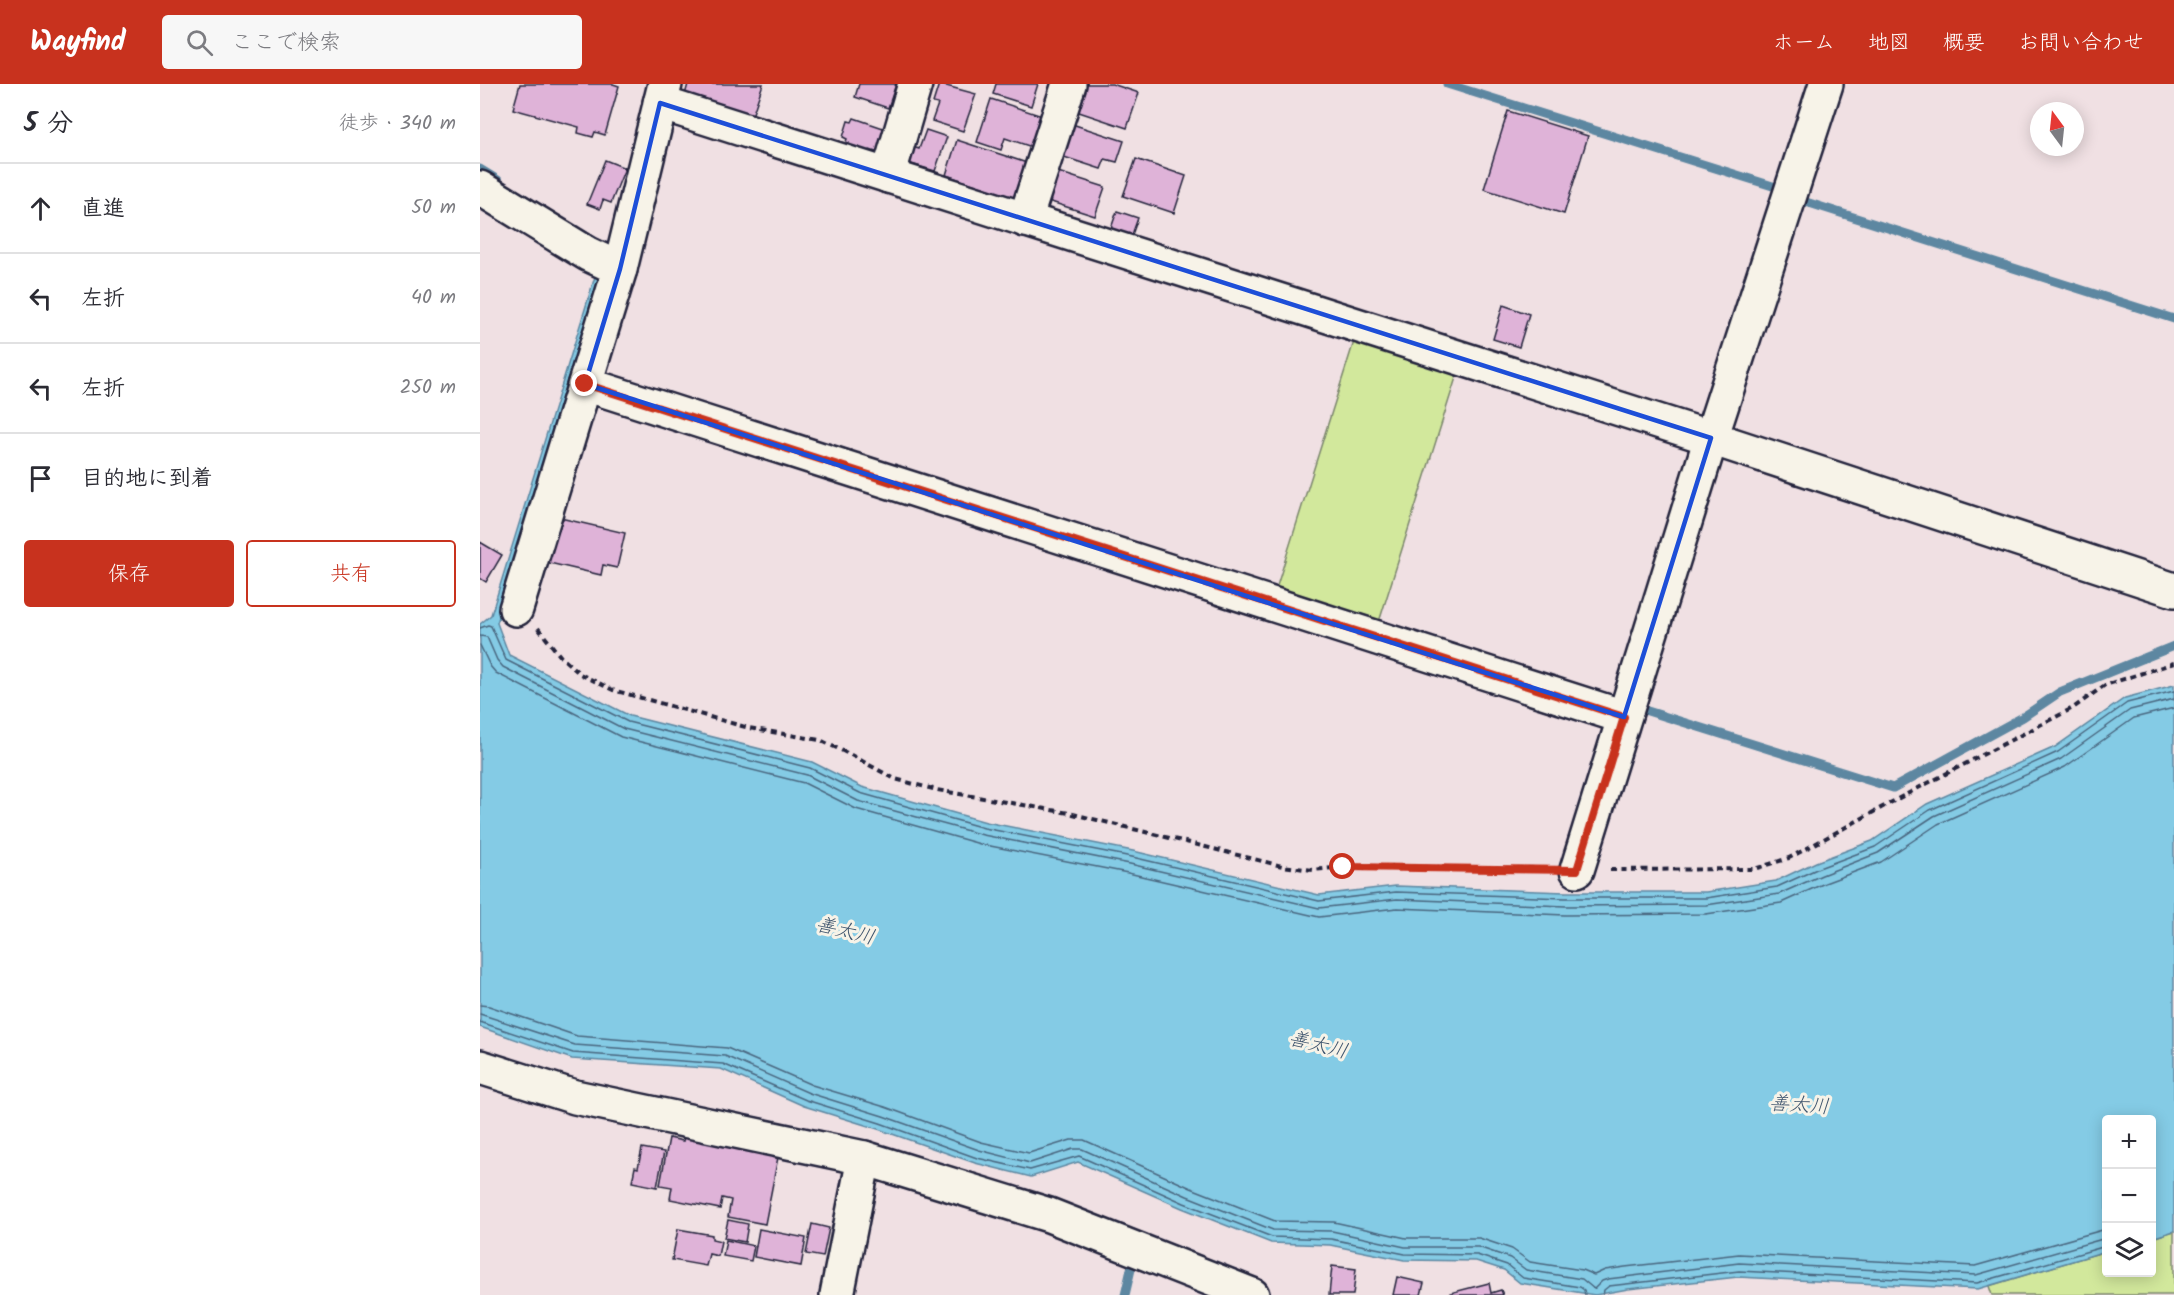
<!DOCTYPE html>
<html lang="ja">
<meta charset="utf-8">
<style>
body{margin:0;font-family:Kalam,"Klee One",sans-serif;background:#f7f7f7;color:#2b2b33}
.controls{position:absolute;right:18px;bottom:18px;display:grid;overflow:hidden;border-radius:6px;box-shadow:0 3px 15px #0003}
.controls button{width:54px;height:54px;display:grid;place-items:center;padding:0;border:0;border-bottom:2px solid #e1e1e2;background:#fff;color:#2b2b33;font:30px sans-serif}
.compass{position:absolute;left:1550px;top:18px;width:54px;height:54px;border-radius:50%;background:#fff;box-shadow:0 3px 15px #0003;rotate:345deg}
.stop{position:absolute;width:18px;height:18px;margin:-14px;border:4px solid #c8321e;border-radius:50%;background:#fff}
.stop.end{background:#c8321e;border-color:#fff;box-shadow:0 2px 6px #0008}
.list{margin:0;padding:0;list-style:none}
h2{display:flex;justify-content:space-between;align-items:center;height:78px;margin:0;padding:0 24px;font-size:26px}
h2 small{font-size:20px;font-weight:400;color:#7c7c81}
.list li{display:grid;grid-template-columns:39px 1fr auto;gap:18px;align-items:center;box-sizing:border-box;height:90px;padding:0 24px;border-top:2px solid #e1e1e2}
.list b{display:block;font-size:22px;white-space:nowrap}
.list em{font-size:20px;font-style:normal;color:#7c7c81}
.actions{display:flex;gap:12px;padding:18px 24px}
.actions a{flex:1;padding:14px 0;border:2px solid #c8321e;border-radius:6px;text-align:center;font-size:21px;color:#c8321e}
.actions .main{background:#c8321e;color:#fff}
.icon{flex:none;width:33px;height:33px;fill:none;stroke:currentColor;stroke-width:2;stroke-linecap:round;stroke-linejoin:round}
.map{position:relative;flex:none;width:1694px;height:1211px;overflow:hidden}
header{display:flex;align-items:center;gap:36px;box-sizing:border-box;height:84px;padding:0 30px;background:#c8321e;color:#fff}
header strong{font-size:28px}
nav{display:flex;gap:33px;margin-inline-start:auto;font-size:21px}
.search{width:420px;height:54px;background:#f7f7f7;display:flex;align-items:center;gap:15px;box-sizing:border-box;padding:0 21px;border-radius:6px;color:#7c7c81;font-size:22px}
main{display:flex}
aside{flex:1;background:#fff}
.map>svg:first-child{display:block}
.green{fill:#d2e89c;stroke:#7a856c;stroke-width:1.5}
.water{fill:#84cbe5;stroke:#5d87a1;stroke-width:1.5}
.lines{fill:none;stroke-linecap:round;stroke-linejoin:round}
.shore{stroke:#49667f;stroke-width:1.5}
.stream{stroke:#5d87a1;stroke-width:9}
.building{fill:#dfb3d8;stroke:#22223b;stroke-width:1.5}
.minor-casing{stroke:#22223b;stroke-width:38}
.path{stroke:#22223b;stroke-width:4;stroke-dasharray:6 4.5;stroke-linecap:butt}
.minor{stroke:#f7f3e8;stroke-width:33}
.route{stroke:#c8321e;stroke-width:8}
.marked{fill:none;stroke:#1d4ed8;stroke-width:4.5;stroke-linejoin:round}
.labels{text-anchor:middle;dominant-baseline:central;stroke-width:6;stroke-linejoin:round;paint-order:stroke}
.water-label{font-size:20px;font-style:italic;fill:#3f556e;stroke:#f7f3e8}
</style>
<header>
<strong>Wayfind</strong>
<div class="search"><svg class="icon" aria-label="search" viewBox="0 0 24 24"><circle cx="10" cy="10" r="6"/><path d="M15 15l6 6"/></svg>ここで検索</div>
<nav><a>ホーム</a><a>地図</a><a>概要</a><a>お問い合わせ</a></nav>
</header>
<main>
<aside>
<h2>5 分<small>徒歩 · 340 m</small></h2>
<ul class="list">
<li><svg class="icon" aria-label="ahead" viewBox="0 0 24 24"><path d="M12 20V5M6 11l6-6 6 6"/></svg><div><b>直進</b></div><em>50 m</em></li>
<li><svg class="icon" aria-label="left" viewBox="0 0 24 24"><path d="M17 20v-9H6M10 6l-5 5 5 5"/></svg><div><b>左折</b></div><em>40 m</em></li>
<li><svg class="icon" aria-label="left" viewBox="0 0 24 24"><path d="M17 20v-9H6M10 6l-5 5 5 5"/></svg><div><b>左折</b></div><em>250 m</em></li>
<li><svg class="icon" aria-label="arrive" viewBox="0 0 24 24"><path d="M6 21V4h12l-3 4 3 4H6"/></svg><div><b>目的地に到着</b></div></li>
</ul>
<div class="actions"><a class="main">保存</a><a>共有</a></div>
</aside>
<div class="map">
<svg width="1694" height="1211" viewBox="0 0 1694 1211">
<rect width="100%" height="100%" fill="#f0e0e3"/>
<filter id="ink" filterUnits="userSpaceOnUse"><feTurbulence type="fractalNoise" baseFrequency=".0167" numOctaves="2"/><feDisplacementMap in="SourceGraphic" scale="12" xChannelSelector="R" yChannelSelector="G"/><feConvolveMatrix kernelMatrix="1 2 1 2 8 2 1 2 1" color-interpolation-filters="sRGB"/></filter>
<g filter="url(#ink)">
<g class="green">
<path d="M876,251L979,284L899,538L796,505Z"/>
<path d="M1694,1147V1211H1512L1509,1202L1626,1167V1188H1672V1154Z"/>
</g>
<path class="water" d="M117,186L125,191L17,539L29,571L150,632L332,678L382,703L506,738L653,767L839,811L916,802L1085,808H1226L1296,797L1336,778L1392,757L1447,720L1575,663L1645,614L1694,601V1147L1672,1154V1036H1626V1167L1498,1205L1258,1193L1148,1205L1115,1211L1040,1199L1024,1186L996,1177L924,1176L850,1161L791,1159L702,1124L598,1078L551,1093L495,1079L398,1045L324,1022L241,985L92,975L0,943V540L11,531Z"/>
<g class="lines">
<g class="shore">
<path d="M0,544L8,541L11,542L26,576L148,638L330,684L380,709L504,744L652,773L839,817L916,808L1085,814H1226L1297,803L1339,784L1395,763L1450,726L1578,668L1647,619L1694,607"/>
<path d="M0,552L7,553L17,576L23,583L144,645L327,691L378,717L503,751L650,780L839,824L917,815L1085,822L1226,821L1299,810L1342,791L1398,769L1454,732L1581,675L1650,626L1694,615"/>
<path d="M0,561L10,582L16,589L141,653L324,699L376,725L500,760L648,789L839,833L917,824L1085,831L1226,830L1301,819L1345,799L1401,778L1458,740L1585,683L1654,634L1694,624"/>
<path d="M0,921L9,922L97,952L247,964L332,1001L405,1023L501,1058L549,1069L591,1056H604L711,1104L795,1137L854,1138L926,1154H999L1032,1165L1050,1178L1102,1186L1114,1191L1125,1186L1145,1183L1259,1170L1495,1182L1626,1145"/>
<path d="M0,930L95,961L245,972L329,1009L403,1032L499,1066L550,1079L593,1065H602L707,1112L793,1146L852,1147L925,1163H998L1030,1174L1046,1186L1102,1195L1114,1205L1122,1197L1128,1195L1259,1179L1496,1191L1626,1154"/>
<path d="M0,938L93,969L243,980L326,1016L400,1039L497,1074L550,1086L599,1072L704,1119L792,1153L851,1155L925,1170L997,1171L1027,1181L1043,1194L1100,1203L1104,1206L1105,1211"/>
<path d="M1123,1211L1124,1206L1129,1202L1259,1187L1497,1199L1626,1162"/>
</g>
<g class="stream">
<path d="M967,0L1299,104"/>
<path d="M0,85L18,96"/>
<path d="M1326,118L1694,235"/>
<path d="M1158,624L1413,704L1543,633L1580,608L1694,562"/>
<path d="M645,1211L652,1181"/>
</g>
</g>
<g class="building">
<path d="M40,0H133L139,2L125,51L115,48L113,53L98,49L99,43L33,25Z"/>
<path d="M208,0H283L270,38L205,11Z"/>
<path d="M379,0H416L408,24L375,13Z"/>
<path d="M459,0L496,10L483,47L452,37L458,20L453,19Z"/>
<path d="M516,0H558L551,22L513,10Z"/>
<path d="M605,0H632L659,9L647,44L596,27Z"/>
<path d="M511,15L565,33L555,64L525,54L521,66L497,58Z"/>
<path d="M1028,27L1108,52L1084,130L1004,105Z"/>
<path d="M374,34L409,46L401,70L390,66L388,71L367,64L369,59L366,58L367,55L363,53L368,37L372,38Z"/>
<path d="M592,40L644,57L637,78L625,75L621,85L581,72Z"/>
<path d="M446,46L467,53L455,87L428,79L433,63L439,65Z"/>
<path d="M477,56L553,81L541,116L466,91Z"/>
<path d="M656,75L706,92L694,129L643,112Z"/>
<path d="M125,76L145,84L131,119L123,116L120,125L107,120Z"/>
<path d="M578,88L625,103L615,132L568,117Z"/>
<path d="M637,127L658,134L649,159L628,153Z"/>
<path d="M1023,221L1049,230L1039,263L1013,255Z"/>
<path d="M76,433L145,449L137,484L123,481L121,491L65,478Z"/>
<path d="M0,458L22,471L6,498L0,494Z"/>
<path d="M204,1051L299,1068L285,1140L248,1133L251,1116L242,1114L240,1125L190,1115L192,1103L180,1101L189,1054L203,1057Z"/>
<path d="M162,1064L184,1068L177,1103L152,1098L155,1083L158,1084Z"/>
<path d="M248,1136L268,1140L265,1158L244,1154Z"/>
<path d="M332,1140L349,1144L343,1173L326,1170Z"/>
<path d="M198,1145L232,1151V1155L241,1157L238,1172L229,1170L226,1182L192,1176Z"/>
<path d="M279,1145L326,1154L321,1182L274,1173Z"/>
<path d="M246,1156L274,1162L271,1177L243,1172Z"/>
<path d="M852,1182L876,1185L873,1211H849Z"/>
<path d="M917,1193L944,1199L941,1211H913Z"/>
<path d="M1009,1199L1011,1209L1021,1206L1023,1211H970V1209Z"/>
</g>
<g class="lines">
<defs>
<g id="minor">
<path d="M180,19L1231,354L1694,506"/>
<path d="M408,92L435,0"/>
<path d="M0,104L108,170L140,185"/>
<path d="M545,136L589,0"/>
<path d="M105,300L1144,633"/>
<path d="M36,525L140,185L185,0"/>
<path d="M1097,786L1231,354L1346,0"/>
<path d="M0,983L95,1013L384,1074L569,1131L772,1211"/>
<path d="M357,1211L384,1074"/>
</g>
</defs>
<use href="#minor" class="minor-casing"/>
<g class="path">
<path d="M58,544L81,573L100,590L133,606L269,644L340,656L371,671L415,695L457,706L589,729L802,782L833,786L863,783L1068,785"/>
<path d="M1130,786L1274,785L1309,774L1423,712L1593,624L1625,601L1694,579"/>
</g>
<use href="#minor" class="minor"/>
</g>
</g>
<g class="lines" filter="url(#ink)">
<path class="route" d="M105,300L1144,633L1097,786L863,783"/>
</g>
<path class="marked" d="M180,19L1231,354L1144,633L105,300L140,185Z"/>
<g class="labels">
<g class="water-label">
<text transform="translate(365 848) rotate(14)">善太川</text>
<text transform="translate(838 962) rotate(14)">善太川</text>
<text transform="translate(1319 1022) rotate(4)">善太川</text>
</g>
</g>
</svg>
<div class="controls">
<button>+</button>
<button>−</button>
<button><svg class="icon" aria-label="layers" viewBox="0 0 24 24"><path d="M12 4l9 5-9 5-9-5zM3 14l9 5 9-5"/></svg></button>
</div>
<svg class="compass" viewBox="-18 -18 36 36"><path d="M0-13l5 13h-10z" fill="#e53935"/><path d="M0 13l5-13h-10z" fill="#7c7c81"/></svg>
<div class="stop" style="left:863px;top:783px"></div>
<div class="stop end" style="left:105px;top:300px"></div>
</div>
</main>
